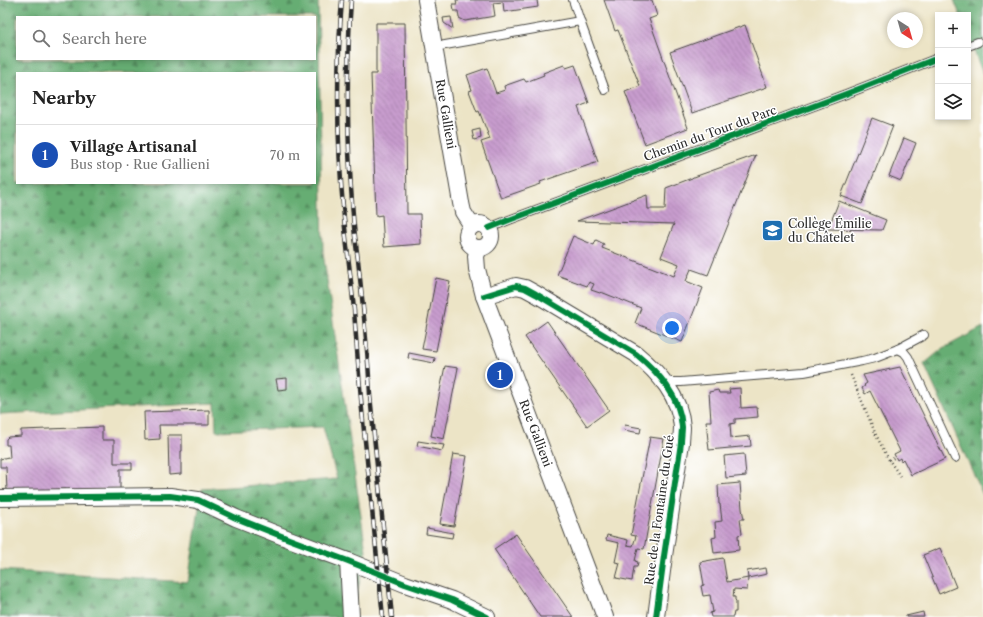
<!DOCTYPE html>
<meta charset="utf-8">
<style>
body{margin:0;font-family:"Libre Caslon Text",serif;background:#f2f2f2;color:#222}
.controls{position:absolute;right:12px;top:12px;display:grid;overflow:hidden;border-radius:0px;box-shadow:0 2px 6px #0003}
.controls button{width:36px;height:36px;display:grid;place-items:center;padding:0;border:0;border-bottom:1px solid #e0e0e0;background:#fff;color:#222;font:20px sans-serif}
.compass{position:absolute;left:887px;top:12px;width:36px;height:36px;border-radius:50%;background:#fff;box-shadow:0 2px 6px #0003;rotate:143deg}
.you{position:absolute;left:672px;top:328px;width:14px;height:14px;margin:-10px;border:3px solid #fff;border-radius:50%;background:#1a73e8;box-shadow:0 0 0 6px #1a73e833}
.badge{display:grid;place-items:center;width:26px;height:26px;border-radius:50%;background:#7c3aed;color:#fff;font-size:13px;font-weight:700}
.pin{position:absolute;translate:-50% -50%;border:2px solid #fff;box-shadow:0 1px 4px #0006}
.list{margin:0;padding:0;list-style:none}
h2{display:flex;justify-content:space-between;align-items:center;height:52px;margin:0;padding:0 16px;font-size:17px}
h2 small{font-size:13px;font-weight:400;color:#767676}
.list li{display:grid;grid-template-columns:26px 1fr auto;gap:12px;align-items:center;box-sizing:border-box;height:60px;padding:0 16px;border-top:1px solid #e0e0e0}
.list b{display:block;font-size:15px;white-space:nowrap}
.list p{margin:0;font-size:13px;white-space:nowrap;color:#767676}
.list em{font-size:13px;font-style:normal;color:#767676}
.icon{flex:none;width:22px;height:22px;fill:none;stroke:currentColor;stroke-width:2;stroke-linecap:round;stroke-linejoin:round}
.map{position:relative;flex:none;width:983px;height:617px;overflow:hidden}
.search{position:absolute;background:#fff;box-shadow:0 2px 6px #0003;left:16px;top:16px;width:300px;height:44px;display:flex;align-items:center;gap:10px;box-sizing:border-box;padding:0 14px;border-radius:0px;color:#767676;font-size:15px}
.panel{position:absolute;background:#fff;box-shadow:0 2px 6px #0003;left:16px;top:72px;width:300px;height:112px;border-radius:0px}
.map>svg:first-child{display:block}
.forest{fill:url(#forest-firs);stroke:#486c4f;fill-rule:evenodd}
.building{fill:url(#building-back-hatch)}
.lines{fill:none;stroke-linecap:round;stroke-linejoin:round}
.service-casing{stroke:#484742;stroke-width:10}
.minor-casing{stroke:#484742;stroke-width:18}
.path{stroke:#484742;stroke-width:2.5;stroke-dasharray:1 3;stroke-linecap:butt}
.service{stroke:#fff;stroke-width:8}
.minor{stroke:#fff;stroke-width:16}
.rail-casing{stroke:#2b2b2b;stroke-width:4.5}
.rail{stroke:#fff;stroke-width:3;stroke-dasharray:9;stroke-linecap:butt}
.cycleway-casing{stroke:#fff;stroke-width:8}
.cycleway{stroke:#00873e;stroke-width:6}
.labels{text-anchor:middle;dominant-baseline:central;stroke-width:3;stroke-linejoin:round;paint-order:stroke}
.street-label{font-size:12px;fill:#2b2b2b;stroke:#fff}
.poi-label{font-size:12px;fill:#2b2b2b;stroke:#fff;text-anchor:start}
</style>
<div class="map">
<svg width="983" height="617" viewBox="0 0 983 617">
<defs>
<pattern id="forest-firs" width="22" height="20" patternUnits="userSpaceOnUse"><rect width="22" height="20" fill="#66ad73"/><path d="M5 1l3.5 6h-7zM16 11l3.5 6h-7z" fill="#548d5f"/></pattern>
<pattern id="building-back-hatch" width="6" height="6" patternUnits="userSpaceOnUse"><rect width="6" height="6" fill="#c89cce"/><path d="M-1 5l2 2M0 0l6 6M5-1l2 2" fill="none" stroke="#a37fa7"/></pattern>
</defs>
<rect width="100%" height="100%" fill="#fff"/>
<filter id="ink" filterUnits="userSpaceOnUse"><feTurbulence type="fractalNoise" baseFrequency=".025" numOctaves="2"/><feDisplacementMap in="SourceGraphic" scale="8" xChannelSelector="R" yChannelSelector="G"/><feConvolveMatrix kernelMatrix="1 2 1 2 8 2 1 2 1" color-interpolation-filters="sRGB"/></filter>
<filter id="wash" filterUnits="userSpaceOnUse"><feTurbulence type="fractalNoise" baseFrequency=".012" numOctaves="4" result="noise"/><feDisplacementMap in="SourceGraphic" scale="16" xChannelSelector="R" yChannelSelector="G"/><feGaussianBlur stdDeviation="0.9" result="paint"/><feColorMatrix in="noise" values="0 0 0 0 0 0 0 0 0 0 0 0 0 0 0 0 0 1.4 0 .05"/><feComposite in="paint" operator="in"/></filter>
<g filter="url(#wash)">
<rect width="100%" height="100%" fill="#ece4c6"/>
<g class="forest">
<path d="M0,0H318L323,252L366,551L352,617H0V570L188,582L202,489L337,479L323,427L216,431L215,403L0,414ZM17,17H315V59H17ZM17,73H315V183H17Z"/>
<path d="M954,0H983V74L968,36V15H960Z"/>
<path d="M983,327V495L924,364L942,349Z"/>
</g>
<g id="blocks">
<g class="building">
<path d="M456,0H537L538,7L504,12L503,2L493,3L495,16L465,21L459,18L458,11H454L453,4H457Z"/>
<path d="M604,0H652L657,16L649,19L688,128L645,144L625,92L640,86L618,30L615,31Z"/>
<path d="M451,17L453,29L444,23L443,18Z"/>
<path d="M376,23H405L407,214H420L421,244L384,247L382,215L376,216L371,74H376Z"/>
<path d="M745,25L767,87L692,113L670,52Z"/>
<path d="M564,65L566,68L575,65L589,103L578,107L598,162L540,182L541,184L501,198L481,142L490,139L479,111L477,112L469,91L472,90L467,75L487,68L496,93L505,90L504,86L524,79L526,82L544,75L543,73Z"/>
<path d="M872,118L893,126L862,204L841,196Z"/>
<path d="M480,129L481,138L474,140L472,131Z"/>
<path d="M904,138L916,143L901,181L889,176Z"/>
<path d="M756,155L708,275L691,269L686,281L703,288L682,342L635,323L641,308L601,292L600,293L591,290L594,284L589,282L587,286L557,275L573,236L594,245L596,240L604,244L602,248L674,276L679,264L661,257L674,224L577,221L647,195L648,209H665L666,188L692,178L693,177H694Z"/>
<path d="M839,201L886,220L882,230L828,229Z"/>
<path d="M436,278L450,281L436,351L422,349Z"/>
<path d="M547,321L609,410L587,426L525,337Z"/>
<path d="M409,353L435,358L434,363L408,358Z"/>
<path d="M445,366L458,368L444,439L431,436Z"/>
<path d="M900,367L945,459L911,475L903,459L901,461L900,458L897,460L894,454L900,451L870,391L865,394L862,388L865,386L864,385L867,383L863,375Z"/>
<path d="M287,378V389L278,390L276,379Z"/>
<path d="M740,388L741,408L757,407L758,417L735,419V423L730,424L731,438L750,436L751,446L709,450L706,421H711L709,392L718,390L719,393H730L729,389Z"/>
<path d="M209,410V425H159L160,439L145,440L144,412Z"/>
<path d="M625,425L641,428L640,433L624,430Z"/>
<path d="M102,427V440H114V463H132V469H120V489L67,492L66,489L7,491L6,467H0V459L8,457V458H10L9,445H6V439L8,437L21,436V430Z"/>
<path d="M168,435H182V451H181V474L169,475Z"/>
<path d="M650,437L664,439L644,549L638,548L635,561L638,562L637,567H634L632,581L616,578L620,563L615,562L619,543L606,540L607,535L628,540L627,545L633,546L636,536L631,535Z"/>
<path d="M418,441L444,445L442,451L417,446Z"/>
<path d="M453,454L467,456L454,526L440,524Z"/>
<path d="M744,454L746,476L726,478L724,456Z"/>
<path d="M740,483L742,509L744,519H740L742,534L738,535L739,550L714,553L712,538L716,537L715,522L722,521L720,504H719L718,485Z"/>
<path d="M427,528L453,533L452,538L426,534Z"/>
<path d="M516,534L573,617H540L494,549Z"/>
<path d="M940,548L956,587L939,594L923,555Z"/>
<path d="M723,558L727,582L748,578L747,571L766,568L767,574L748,578L747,590L734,589L733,597H735V600L736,601V612H734L733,617H711L710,613L713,612L710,595L703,596L701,586L704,585L700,562Z"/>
<path d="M923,612L924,617H906V616Z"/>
</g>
</g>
</g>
<g filter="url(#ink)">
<use href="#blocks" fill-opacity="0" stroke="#484742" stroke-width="1"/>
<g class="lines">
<defs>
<g id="service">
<path d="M573,0L580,21"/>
<path d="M968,46L978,42"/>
<path d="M434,47L580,21L605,90"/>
<path d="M489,228L509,220L846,94L938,58"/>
<path d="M898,349L904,352L908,357L955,458"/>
<path d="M665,381L668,382H681L804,372L862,361L875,358L898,349L924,335"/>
</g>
<g id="minor">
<path d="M426,0L461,203L463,212L472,226"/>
<circle cx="479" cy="236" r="12"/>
<path d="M479,248L476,256L477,269L484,296L605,617"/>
<path d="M484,296L516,286L525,288L536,294L636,354C659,373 680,396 682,427C682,432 681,438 681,443L664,556L656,617"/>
<path d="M0,498L170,496L198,500L236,518L289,539L348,561L405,584L452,600L487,617"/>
<path d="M348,561L351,617"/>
</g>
</defs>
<use href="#service" class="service-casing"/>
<use href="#minor" class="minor-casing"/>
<g class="path">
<path d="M851,375L876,435L889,460L900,476"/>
<path d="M889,460L896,457"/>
</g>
<use href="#service" class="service"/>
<use href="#minor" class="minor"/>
<defs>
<g id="rail">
<path d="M342,0C336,72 337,146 344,218C347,249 351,279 354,310C357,351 360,391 364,431C370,493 377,555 383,617"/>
<path d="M351,0C346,72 347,143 353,215C354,230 356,245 358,260C363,305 368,350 370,395L392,617"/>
</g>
</defs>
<use href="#rail" class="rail-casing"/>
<use href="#rail" class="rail"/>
<defs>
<g id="cycleway">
<path d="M489,228L509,220L846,94L938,58"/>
<path d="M484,296L516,286L525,288L536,294L636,354C659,373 680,396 682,427C682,432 681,438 681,443L664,556L656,617"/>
<path d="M0,498L170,496L198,500L236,518L289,539L348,561L405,584L452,600L487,617"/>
</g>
</defs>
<use href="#cycleway" class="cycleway-casing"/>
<use href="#cycleway" class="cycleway"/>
</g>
</g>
<defs>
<symbol id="school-square" viewBox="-11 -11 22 22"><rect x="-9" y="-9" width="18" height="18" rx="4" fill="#1f6fb2" stroke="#fff"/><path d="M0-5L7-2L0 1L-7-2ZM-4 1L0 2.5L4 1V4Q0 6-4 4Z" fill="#fff"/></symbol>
</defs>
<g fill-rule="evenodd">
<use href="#school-square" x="760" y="218" width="25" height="25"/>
</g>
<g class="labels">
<g class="street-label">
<text transform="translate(446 114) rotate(80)">Rue Gallieni</text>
<text transform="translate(710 133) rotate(-20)">Chemin du Tour du Parc</text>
<text transform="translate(536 433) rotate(69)">Rue Gallieni</text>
<text transform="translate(659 510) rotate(-82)">Rue de la Fontaine du Gué</text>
</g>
<g class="poi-label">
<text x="788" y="223">Collège Émilie<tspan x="788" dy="14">du Châtelet</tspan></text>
</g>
</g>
</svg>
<div class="controls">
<button>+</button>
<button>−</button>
<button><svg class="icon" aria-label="layers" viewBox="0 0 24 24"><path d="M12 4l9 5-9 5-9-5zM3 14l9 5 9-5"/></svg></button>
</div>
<svg class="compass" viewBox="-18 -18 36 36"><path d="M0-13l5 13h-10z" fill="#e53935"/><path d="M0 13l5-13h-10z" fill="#767676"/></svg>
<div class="you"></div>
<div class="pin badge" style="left:500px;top:375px;background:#1a4fb4">1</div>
<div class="search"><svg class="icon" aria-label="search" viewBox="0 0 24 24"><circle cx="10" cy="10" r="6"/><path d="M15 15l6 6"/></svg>Search here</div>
<section class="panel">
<h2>Nearby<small></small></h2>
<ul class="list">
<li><span class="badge" style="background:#1a4fb4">1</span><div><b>Village Artisanal</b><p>Bus stop · Rue Gallieni</p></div><em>70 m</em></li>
</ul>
</section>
</div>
